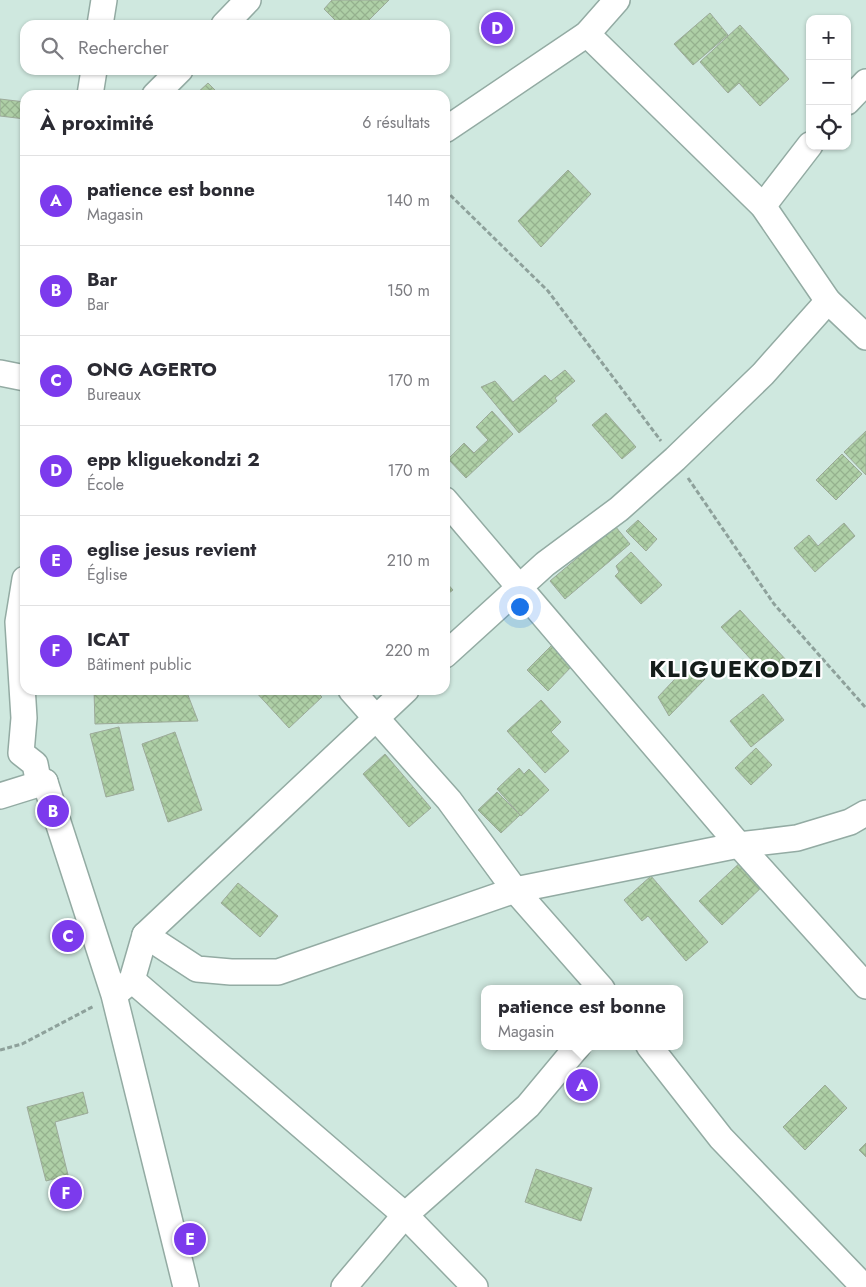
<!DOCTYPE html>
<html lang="fr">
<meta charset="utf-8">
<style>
body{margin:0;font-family:Jost,sans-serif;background:#f7f7f7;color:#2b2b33}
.controls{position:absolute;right:15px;top:15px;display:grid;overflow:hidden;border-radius:10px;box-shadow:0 1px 4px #0004}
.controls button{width:45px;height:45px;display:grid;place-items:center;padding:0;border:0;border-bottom:1px solid #e1e1e2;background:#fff;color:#2b2b33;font:25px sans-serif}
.you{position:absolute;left:519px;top:606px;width:18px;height:18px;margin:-12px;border:4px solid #fff;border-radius:50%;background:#1a73e8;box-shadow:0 0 0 8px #1a73e833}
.badge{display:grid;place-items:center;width:32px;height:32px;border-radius:50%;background:#7c3aed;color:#fff;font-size:16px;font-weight:700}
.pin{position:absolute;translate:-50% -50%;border:2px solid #fff;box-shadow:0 1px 5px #0006}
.popup{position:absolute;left:481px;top:985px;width:202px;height:65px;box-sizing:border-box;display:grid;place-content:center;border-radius:10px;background:#fff;filter:drop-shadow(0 1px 4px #0005);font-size:16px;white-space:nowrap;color:#7c7c81}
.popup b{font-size:19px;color:#2b2b33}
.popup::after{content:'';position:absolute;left:50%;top:100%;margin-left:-10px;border:10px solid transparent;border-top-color:#fff}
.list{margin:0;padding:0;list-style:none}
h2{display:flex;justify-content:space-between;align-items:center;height:65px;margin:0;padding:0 20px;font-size:21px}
h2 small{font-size:16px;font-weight:400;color:#7c7c81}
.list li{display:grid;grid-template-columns:32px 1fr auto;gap:15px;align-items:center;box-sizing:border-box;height:90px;padding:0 20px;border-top:1px solid #e1e1e2}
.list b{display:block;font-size:19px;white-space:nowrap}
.list p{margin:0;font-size:16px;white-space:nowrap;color:#7c7c81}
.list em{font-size:16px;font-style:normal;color:#7c7c81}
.icon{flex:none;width:28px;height:28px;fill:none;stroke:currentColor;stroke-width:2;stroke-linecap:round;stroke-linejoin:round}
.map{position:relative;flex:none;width:866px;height:1287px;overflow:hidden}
.search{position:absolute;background:#fff;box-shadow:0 1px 4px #0004;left:20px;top:20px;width:430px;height:55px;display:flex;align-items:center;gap:12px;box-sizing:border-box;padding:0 18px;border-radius:15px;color:#7c7c81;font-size:19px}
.panel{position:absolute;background:#fff;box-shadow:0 1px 4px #0004;left:20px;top:90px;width:430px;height:605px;border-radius:15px}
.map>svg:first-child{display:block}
.building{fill:url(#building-cross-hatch);stroke:#9caa99}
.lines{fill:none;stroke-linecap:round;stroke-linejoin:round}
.minor-casing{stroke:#93aba3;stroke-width:28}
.path{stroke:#8ea19b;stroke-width:3;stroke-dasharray:5 2.5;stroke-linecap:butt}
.minor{stroke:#fff;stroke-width:25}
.labels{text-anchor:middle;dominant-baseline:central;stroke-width:4.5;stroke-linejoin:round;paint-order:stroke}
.district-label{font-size:24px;font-weight:bold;letter-spacing:1px;fill:#141d1a;stroke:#fff}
</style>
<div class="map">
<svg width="866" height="1287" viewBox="0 0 866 1287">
<defs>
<pattern id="building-cross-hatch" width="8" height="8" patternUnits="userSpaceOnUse" patternTransform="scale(1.25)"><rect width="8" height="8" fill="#aecfa6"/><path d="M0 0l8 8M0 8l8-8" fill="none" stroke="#95b18e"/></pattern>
</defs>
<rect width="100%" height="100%" fill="#cfe8df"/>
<g class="building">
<path d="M332,0H389L364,25H340L324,9Z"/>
<path d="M710,13L728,35L693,65L674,44Z"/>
<path d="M740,25L789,79L760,106L739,83L728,93L700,62Z"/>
<path d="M208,83L220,95H195Z"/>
<path d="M0,99L25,102V119L0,116Z"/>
<path d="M568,170L591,194L541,247L518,221Z"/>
<path d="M565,370L575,381L555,398L557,401L519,433L481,387L495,381L513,402L545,375L551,381Z"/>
<path d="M492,411L513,434L466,478L448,459L464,443L474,453L488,440L476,427Z"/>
<path d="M606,413L636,447L622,459L592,425Z"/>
<path d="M866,431V475L844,452Z"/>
<path d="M842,454L862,474L836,500L816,480Z"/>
<path d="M638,520L657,539L646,551L626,531Z"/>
<path d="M844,523L855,536L815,572L794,548L809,535L818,546Z"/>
<path d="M615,526L630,544L565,599L550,581Z"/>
<path d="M631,552L662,585L641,604L615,576L619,572L616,566Z"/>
<path d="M445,581L453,590L445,596Z"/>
<path d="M740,610L788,662L769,679L721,627Z"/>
<path d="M557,640L574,664L548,691L527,670Z"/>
<path d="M689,664L705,679L669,716L658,697Z"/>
<path d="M94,690H186L198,721L95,724Z"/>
<path d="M254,690H315L322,697L289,728Z"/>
<path d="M763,694L784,720L751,747L730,721Z"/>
<path d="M541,700L561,722L551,732L569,751L545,773L507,731Z"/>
<path d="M119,727L134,790L106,797L90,734Z"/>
<path d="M175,732L202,810L168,822L142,744Z"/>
<path d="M756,748L772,765L751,785L735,768Z"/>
<path d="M385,754L431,808L409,827L363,774Z"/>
<path d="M519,768L524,774L529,769L549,790L521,816L497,789Z"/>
<path d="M497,792L520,815L501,833L478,810Z"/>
<path d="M744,859L766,883L722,925L699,901Z"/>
<path d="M651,876L708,942L686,961L648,916L642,921L624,900Z"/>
<path d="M238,883L278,916L260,937L221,903Z"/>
<path d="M825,1085L847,1108L805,1150L783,1127Z"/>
<path d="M83,1092L88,1113L55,1122L68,1175L46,1181L27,1107Z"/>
<path d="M866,1143V1157L859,1150Z"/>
<path d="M536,1169L592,1188L581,1221L525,1202Z"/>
</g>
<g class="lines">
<defs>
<g id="minor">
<path d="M100,25L104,0"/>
<path d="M224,25L248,0"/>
<path d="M587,34L763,206L828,301L866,337"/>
<path d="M90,95L94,70"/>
<path d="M155,95L180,70"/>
<path d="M847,102L866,82"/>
<path d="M445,130L587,34L617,0"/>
<path d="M763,206L810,145"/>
<path d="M0,373L25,378"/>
<path d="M445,500L739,845L866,986"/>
<path d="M25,579L18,622L24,718L21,753L35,764L38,779L45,782L114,995L186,1287"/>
<path d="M445,655L545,564L619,509L675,459L763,374L828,301"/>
<path d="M351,690L449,800L515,890L602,989"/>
<path d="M0,796L45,782"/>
<path d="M145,935L197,969L231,972H278L515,890L739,845L797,838L850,822L866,813"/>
<path d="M132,980L405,1215L475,1287"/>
<path d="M120,990L132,980L145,935L406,690"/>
<path d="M649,1046L721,1138L864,1287"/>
<path d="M344,1287L405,1215L528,1106L578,1046"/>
</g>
</defs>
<use href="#minor" class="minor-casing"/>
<g class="path">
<path d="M445,190L548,291L661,441"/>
<path d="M688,478L774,604L866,708"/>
<path d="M0,1050L22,1044L94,1006"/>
</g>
<use href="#minor" class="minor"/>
</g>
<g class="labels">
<g class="district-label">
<text x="736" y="668">KLIGUEKODZI</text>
</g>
</g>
</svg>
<div class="controls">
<button>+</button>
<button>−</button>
<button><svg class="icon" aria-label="locate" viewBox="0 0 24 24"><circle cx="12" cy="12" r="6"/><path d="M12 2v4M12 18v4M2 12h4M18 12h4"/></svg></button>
</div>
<div class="you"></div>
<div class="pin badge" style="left:582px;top:1085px">A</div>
<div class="popup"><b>patience est bonne</b>Magasin</div>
<div class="pin badge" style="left:53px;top:811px">B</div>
<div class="pin badge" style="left:68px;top:936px">C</div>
<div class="pin badge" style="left:497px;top:28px">D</div>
<div class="pin badge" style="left:190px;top:1239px">E</div>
<div class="pin badge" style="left:66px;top:1193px">F</div>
<div class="search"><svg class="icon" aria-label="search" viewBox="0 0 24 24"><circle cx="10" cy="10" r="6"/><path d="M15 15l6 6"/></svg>Rechercher</div>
<section class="panel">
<h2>À proximité<small>6 résultats</small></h2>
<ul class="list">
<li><span class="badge">A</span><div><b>patience est bonne</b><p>Magasin</p></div><em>140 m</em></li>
<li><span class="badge">B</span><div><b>Bar</b><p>Bar</p></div><em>150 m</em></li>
<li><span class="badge">C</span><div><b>ONG AGERTO</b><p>Bureaux</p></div><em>170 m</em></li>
<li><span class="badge">D</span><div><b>epp kliguekondzi 2</b><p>École</p></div><em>170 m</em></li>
<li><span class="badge">E</span><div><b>eglise jesus revient</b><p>Église</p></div><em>210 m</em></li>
<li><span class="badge">F</span><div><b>ICAT</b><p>Bâtiment public</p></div><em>220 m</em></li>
</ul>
</section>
</div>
